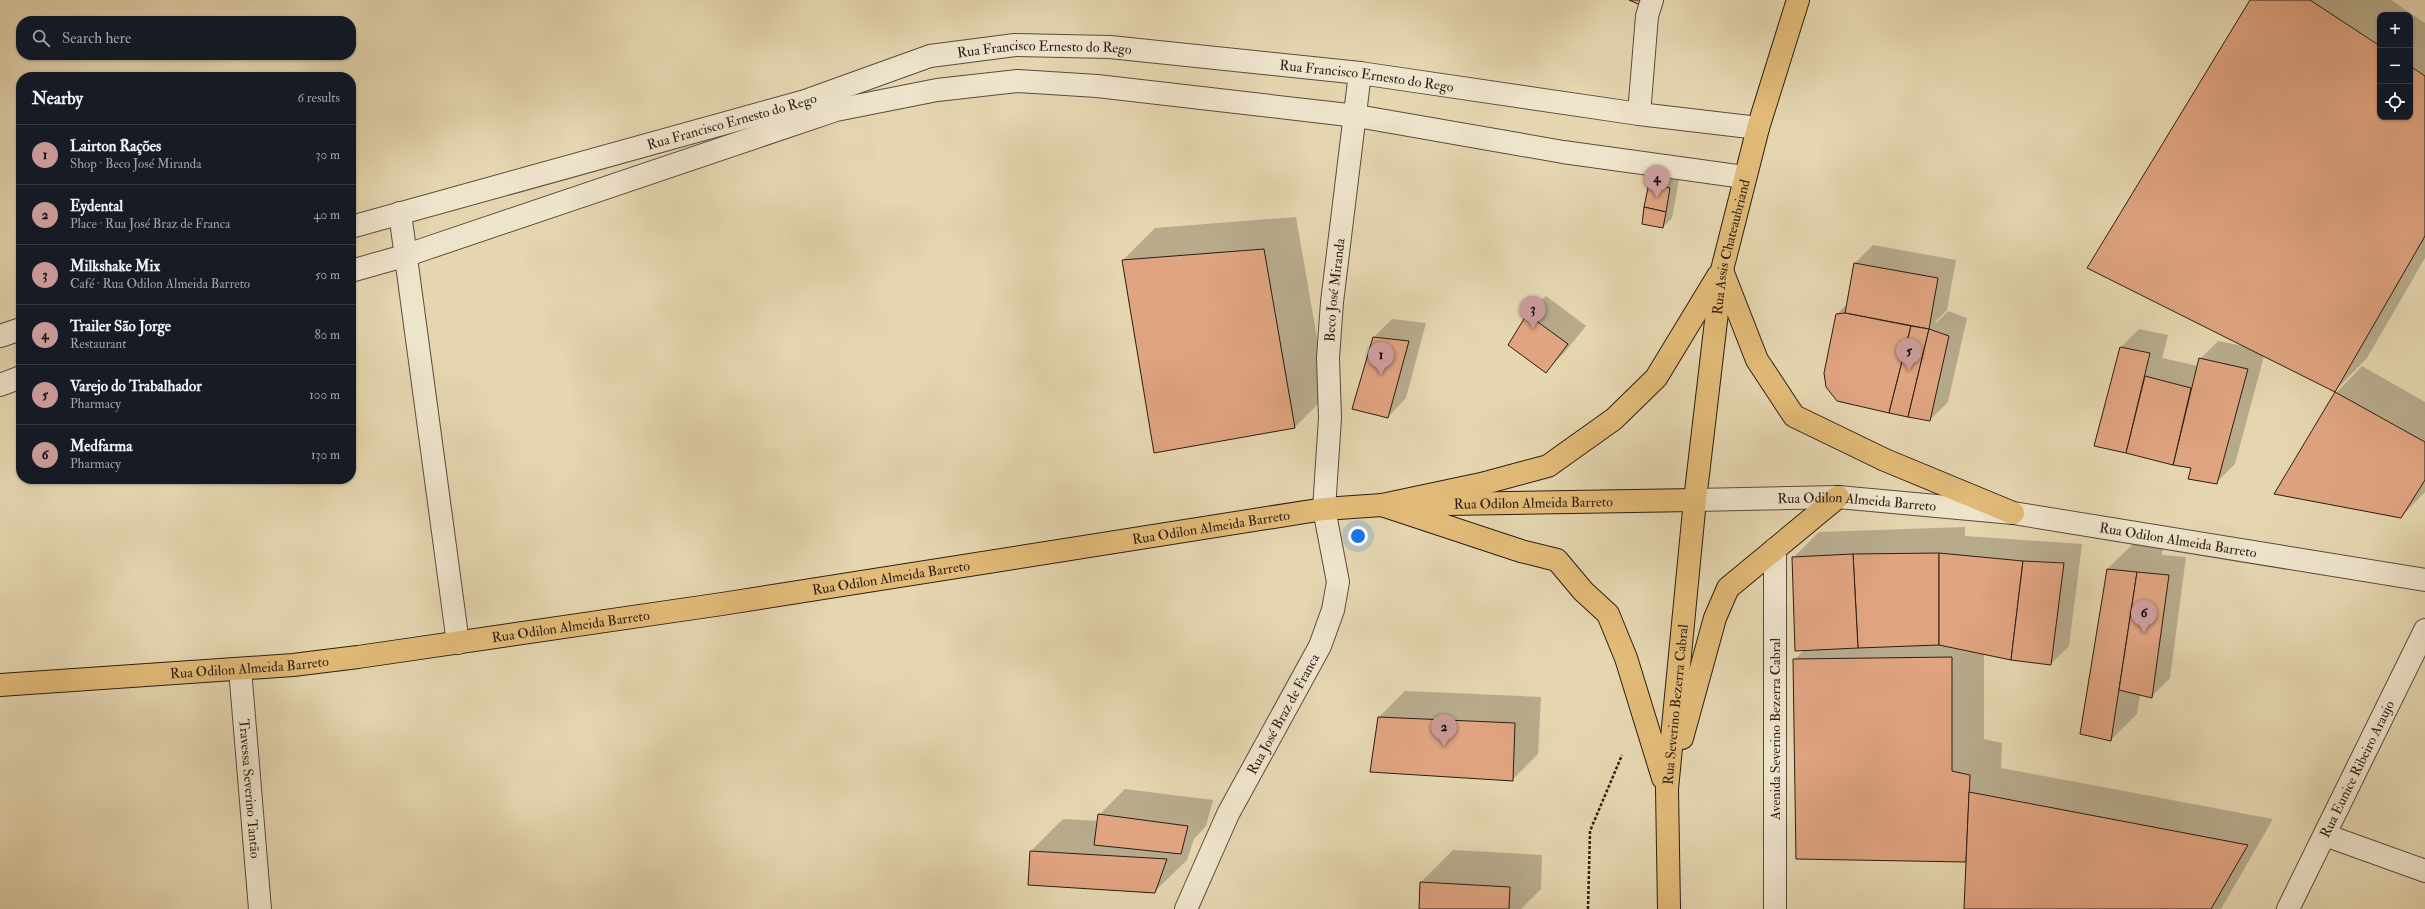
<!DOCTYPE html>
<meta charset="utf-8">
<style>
body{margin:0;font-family:"IM FELL Double Pica",serif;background:#242831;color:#f1f3f6}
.controls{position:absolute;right:12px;top:12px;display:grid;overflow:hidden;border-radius:8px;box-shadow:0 1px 3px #0004}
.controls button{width:36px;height:36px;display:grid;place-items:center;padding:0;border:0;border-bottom:1px solid #363941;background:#171b24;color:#f1f3f6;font:20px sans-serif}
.you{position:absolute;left:1358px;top:536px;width:14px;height:14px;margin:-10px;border:3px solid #fff;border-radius:50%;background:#1a73e8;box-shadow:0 0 0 6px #1a73e833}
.badge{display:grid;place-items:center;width:26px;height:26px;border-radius:50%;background:#c59692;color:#111;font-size:13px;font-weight:700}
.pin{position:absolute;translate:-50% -33px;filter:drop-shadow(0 1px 2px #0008)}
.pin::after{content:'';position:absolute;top:21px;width:14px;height:12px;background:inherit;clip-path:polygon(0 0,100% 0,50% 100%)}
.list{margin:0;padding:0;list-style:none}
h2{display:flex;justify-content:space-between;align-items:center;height:52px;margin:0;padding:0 16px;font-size:17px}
h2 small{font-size:13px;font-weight:400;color:#9ea1a6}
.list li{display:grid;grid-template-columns:26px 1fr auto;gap:12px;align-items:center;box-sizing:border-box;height:60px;padding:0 16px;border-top:1px solid #363941}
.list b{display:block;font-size:15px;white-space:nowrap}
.list p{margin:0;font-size:13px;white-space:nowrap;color:#9ea1a6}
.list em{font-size:13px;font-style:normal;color:#9ea1a6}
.icon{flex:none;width:22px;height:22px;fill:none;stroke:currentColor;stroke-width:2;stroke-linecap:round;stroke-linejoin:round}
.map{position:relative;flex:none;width:2425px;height:909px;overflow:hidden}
.search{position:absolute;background:#171b24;box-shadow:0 1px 3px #0004;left:16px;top:16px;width:340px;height:44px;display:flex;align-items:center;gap:10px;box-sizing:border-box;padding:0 14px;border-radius:16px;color:#9ea1a6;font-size:15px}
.panel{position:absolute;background:#171b24;box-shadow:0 1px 3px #0004;left:16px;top:72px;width:340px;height:412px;border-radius:16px}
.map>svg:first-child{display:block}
.shadow{fill:#0003;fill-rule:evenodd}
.building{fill:#e0a480;stroke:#2b1d15}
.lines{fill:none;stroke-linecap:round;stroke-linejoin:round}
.minor-casing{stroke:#5a4b3c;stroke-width:24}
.major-casing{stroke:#2b1d15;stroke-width:24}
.highway-casing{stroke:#2b1d15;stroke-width:24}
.path{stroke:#2b1d15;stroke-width:2.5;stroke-dasharray:3 2;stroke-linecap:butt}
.minor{stroke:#eee4cc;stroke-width:22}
.major{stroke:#e2bb78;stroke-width:22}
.highway{stroke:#e2bb78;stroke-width:22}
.labels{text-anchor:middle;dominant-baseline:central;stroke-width:3.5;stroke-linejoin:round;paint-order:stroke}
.street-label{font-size:14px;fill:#2b1d15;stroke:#eee4cc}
</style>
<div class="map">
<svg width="2425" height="909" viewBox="0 0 2425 909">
<rect width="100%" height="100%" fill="#e5d6b0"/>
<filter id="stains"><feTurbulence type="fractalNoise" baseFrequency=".005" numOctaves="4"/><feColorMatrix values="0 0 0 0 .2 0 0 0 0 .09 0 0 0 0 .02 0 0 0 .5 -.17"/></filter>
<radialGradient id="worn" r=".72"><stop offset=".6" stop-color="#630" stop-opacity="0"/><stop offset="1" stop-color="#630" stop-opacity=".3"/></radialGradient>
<g class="shadow">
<path d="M2251,0H2391L2425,23V258L2367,358L2335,391L2264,356L2235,464L2216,483L2192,467L2095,445L2121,347L2139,329L2168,335L2162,358L2198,366L2200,359L2218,341L2243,346ZM2380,15H2410V117H2380Z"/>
<path d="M1659,175L1679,179L1672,218L1663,227L1650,184Z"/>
<path d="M1296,217L1327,395L1295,427L1154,452L1123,260L1155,228Z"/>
<path d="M1873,245L1956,260L1947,310L1935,322L1936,323L1948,311L1967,318L1948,402L1930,420L1836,315L1848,303L1855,263Z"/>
<path d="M1546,296L1586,326L1564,353L1546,371L1509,345L1528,314Z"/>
<path d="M1392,319L1426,323L1406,398L1388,417L1374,337Z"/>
<path d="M2362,366L2425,402V492L2401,517L2336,393Z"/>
<path d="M1965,527V536L2082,544L2069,646L2051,664L1984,654V739L2002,743L2001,768L2273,819L2221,909H1964L1967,861L1797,858L1794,660L1804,650L1793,558L1819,532Z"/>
<path d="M2134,543L2163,546L2162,555L2186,557L2170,678L2151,697L2140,694L2137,714L2111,740L2107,569Z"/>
<path d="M1405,691L1541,697L1538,754L1512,780L1378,718Z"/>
<path d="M1125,789L1213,800L1206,826L1194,839L1187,860L1154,892L1029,884L1031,851L1063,819L1098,821L1099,815Z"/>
<path d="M1453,850L1542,855L1541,889L1521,909H1420L1421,882Z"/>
</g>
<g class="building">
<path d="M1629,0H1648L1645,7Z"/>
<path d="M2250,0H2310L2380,46V117H2410V66L2425,76V236L2335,392L2087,268Z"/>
<path d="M1649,183L1670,188L1666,212L1644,207Z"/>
<path d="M1644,207L1666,212L1663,228L1642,224Z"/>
<path d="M1264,249L1295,428L1154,453L1122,260Z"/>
<path d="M1854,263L1938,278L1929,329L1845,313Z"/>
<path d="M1845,313L1911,326L1889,413L1837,401L1826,387L1824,373L1836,314Z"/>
<path d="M1527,314L1568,344L1546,373L1508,345Z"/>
<path d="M1911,326L1929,329L1908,417L1889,413Z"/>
<path d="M1929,329L1949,336L1930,421L1908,417Z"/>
<path d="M1373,337L1409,341L1388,418L1352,409Z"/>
<path d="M2120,347L2150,353L2126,453L2094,446Z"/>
<path d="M2199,358L2248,369L2217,484L2188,479L2191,468L2173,465Z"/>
<path d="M2145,376L2191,388L2173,465L2126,453Z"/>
<path d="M2335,392L2425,442V480L2401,518L2274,494Z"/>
<path d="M1939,553V645L1858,648L1853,554Z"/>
<path d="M1939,553L2023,561L2011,660L1939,645Z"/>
<path d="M1853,554L1858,648L1795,651L1792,557Z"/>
<path d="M2023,561L2064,563L2051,665L2011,660Z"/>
<path d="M2107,569L2137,572L2111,741L2080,734Z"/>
<path d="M2137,572L2169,575L2152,698L2119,690Z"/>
<path d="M1952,657V771L1970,775L1966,862L1796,859L1793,659Z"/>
<path d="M1378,717L1515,723L1513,781L1370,772Z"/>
<path d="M1969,792L2248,845L2211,909H1964Z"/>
<path d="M1098,814L1188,826L1181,854L1094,845Z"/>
<path d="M1030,851L1167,859L1155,893L1028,885Z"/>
<path d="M1420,882L1510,887L1509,909H1419Z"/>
</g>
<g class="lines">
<defs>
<g id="minor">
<path d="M1639,114L1647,16L1652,0"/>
<path d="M400,213L458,643"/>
<path id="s1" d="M351,227L805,101L930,56L1015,45L1110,47L1360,73L1639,114L1758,128"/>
<path d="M351,271L404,256L836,110L937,90L1018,81L1097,86L1357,116L1563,152L1744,177"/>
<path d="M0,336L21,329"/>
<path d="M0,385L21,377"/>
<path id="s2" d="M1695,500L1838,497L2013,513L2425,580"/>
<path d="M1775,549V909"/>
<path id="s3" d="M240,669L260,909"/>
<path d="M2325,835L2425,871"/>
<path id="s4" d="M1186,909L1228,814L1320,646L1333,610L1338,582L1324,509L1330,418L1328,358L1332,302L1360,73"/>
<path id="s5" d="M2288,909L2425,630"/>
</g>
<g id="major">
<path id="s6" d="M0,685L293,665L358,657L722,604L1324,509L1382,505L1695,500"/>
</g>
<g id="highway">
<path d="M1723,273L1757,360L1794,416L1885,460L2013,513"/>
<path d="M1382,505L1521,551L1557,560L1583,591L1608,614L1626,658L1663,778"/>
<path d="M1382,505L1481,484L1548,466L1614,419L1656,378L1718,276"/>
<path d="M1682,738L1715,618L1728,588L1838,497"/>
<path id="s7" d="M1669,909L1667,789L1695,500L1722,270L1758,128L1798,0"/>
</g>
</defs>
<use href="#minor" class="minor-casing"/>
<use href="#major" class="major-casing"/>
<use href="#highway" class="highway-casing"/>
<path class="path" d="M1588,909L1590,831L1622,755"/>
<use href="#minor" class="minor"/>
<use href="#major" class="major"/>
<use href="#highway" class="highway"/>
</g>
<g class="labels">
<g class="street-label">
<text stroke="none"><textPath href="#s1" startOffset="719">Rua Francisco Ernesto do Rego</textPath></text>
<text stroke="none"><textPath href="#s1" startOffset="1043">Rua Francisco Ernesto do Rego</textPath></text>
<text stroke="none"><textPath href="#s1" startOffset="395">Rua Francisco Ernesto do Rego</textPath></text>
<text stroke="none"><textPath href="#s7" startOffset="666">Rua Assis Chateaubriand</textPath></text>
<text stroke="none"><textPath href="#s4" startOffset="656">Beco José Miranda</textPath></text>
<text stroke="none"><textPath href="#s6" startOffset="1546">Rua Odilon Almeida Barreto</textPath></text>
<text stroke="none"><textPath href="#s2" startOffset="162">Rua Odilon Almeida Barreto</textPath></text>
<text stroke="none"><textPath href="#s6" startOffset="1222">Rua Odilon Almeida Barreto</textPath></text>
<text stroke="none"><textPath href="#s2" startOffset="486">Rua Odilon Almeida Barreto</textPath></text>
<text stroke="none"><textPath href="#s6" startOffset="898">Rua Odilon Almeida Barreto</textPath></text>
<text stroke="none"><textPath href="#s6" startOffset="574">Rua Odilon Almeida Barreto</textPath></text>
<text stroke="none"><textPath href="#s6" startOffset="250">Rua Odilon Almeida Barreto</textPath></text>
<text stroke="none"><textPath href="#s7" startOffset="205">Rua Severino Bezerra Cabral</textPath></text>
<text stroke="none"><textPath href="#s4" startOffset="218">Rua José Braz de Franca</textPath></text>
<text transform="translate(1775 729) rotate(-90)">Avenida Severino Bezerra Cabral</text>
<text stroke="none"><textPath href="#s5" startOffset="156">Rua Eunice Ribeiro Araujo</textPath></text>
<text stroke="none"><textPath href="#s3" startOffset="120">Travessa Severino Tantão</textPath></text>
</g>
</g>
<rect width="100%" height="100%" filter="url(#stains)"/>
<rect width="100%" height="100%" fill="url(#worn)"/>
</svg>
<div class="controls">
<button>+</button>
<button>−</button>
<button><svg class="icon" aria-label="locate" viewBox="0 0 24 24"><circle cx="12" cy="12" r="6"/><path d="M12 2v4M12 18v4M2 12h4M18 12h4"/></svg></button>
</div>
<div class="you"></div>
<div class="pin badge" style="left:1381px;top:375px">1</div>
<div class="pin badge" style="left:1444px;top:747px">2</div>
<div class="pin badge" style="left:1533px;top:329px">3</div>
<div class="pin badge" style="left:1657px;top:198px">4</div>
<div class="pin badge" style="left:1909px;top:371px">5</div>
<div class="pin badge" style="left:2144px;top:633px">6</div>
<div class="search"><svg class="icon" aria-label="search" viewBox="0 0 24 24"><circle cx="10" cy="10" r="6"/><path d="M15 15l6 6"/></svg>Search here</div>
<section class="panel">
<h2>Nearby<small>6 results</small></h2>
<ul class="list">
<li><span class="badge">1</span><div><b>Lairton Rações</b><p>Shop · Beco José Miranda</p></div><em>30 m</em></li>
<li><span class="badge">2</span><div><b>Eydental</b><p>Place · Rua José Braz de Franca</p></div><em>40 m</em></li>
<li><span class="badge">3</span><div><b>Milkshake Mix</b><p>Café · Rua Odilon Almeida Barreto</p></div><em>50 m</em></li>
<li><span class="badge">4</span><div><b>Trailer São Jorge</b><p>Restaurant</p></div><em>80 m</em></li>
<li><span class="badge">5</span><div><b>Varejo do Trabalhador</b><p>Pharmacy</p></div><em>100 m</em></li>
<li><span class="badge">6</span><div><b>Medfarma</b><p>Pharmacy</p></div><em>130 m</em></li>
</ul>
</section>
</div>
